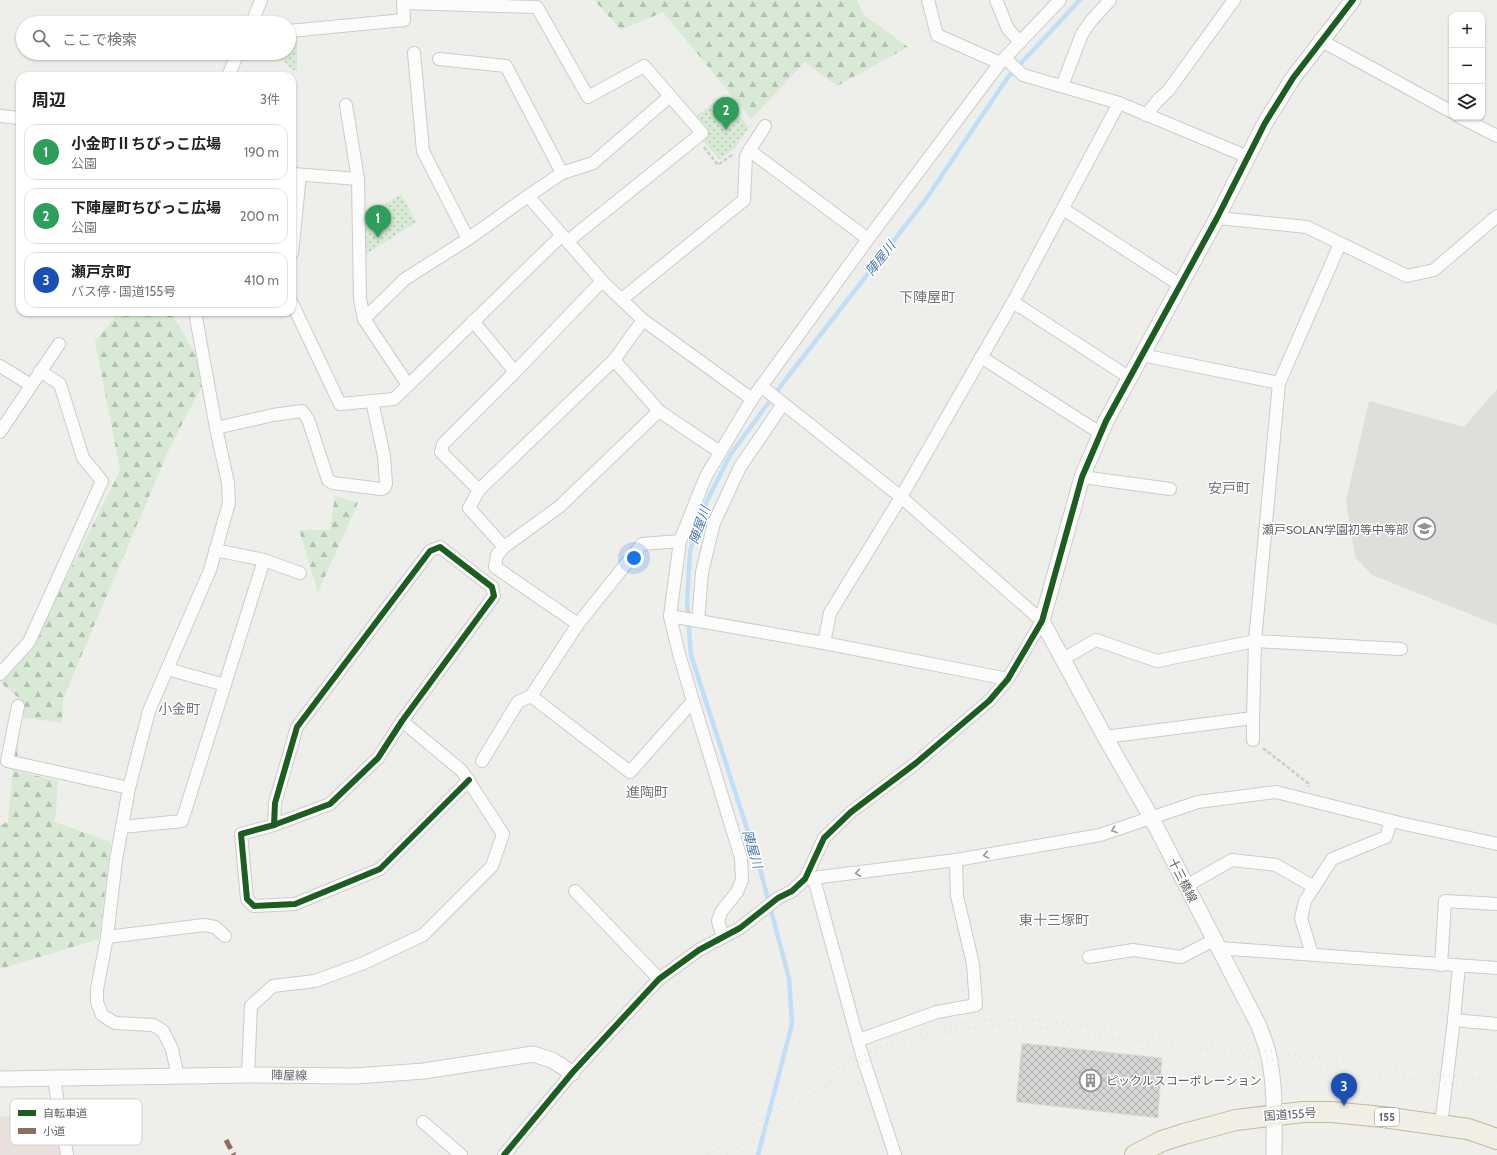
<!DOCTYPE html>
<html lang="ja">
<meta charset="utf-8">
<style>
body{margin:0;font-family:Cabin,"Noto Sans JP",sans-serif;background:#f2f2f2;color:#222}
.controls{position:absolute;right:12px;top:12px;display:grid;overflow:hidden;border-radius:8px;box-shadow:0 1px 3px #0004}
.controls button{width:36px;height:36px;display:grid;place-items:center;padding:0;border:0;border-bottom:1px solid #e0e0e0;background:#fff;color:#222;font:20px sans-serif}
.you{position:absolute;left:634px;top:558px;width:14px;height:14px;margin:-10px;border:3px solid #fff;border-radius:50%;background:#1a73e8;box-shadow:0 0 0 6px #1a73e833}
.badge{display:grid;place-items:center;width:26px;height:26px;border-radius:50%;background:#7c3aed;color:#fff;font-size:13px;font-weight:700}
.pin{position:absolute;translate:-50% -33px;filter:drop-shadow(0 1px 2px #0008)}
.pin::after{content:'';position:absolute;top:21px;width:14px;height:12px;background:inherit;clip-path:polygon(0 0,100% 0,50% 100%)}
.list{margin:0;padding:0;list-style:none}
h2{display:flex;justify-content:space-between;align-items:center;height:52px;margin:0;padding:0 16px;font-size:17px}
h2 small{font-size:13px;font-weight:400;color:#767676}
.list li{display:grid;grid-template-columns:26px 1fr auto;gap:12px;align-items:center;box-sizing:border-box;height:56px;margin:0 8px 8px;padding:0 8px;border:1px solid #e0e0e0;border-radius:12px}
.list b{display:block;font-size:15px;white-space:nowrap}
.list p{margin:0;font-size:13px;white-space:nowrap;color:#767676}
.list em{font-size:13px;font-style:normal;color:#767676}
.icon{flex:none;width:22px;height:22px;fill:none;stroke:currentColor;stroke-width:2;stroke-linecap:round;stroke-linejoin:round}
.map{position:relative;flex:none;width:1497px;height:1155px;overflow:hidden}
.search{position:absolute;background:#fff;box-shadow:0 1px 3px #0004;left:16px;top:16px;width:280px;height:44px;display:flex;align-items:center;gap:10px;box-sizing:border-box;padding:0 14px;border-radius:22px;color:#767676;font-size:15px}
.panel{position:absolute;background:#fff;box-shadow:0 1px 3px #0004;left:16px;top:72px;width:280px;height:244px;border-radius:12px}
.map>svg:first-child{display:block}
.education{fill:#e0deda}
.medical{fill:#e9e0de}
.forest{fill:url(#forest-firs)}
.park{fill:url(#park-dots)}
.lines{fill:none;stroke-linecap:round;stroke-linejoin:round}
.stream{stroke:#c0dff6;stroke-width:4.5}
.building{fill:url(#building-cross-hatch);stroke:#deddd9}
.minor-casing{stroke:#cbcccb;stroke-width:14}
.tertiary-casing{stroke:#cbcccb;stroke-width:17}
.trunk-casing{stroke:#c5b898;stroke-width:22}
.path{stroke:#cacfcc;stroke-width:2.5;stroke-dasharray:4 2;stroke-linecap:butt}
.minor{stroke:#fcfcfc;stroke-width:12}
.tertiary{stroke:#fcfcfc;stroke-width:15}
.trunk{stroke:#f1eee6;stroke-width:20}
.rail{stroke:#e4e4e3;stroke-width:3;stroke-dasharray:1 5;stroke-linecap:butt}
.quiet{stroke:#8d6e63;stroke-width:5;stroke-dasharray:10 5;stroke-linecap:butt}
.cycleway-casing{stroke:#fff;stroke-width:8}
.cycleway{stroke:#1b5e20;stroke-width:6}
.oneway{stroke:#96999b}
.labels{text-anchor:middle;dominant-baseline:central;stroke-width:3;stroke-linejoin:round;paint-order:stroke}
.shield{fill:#fff;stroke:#8f9295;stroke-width:1}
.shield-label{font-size:11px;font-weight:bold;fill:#5f6367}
.poi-label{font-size:12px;fill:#5f6367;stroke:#fff;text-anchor:end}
.street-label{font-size:12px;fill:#5f6367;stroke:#fff}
.water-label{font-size:13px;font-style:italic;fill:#4979ae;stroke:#fff}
.quarter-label{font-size:14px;fill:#707579;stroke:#fff}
.key{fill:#fff;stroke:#cfd0d1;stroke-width:1}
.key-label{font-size:11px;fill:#5f6367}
</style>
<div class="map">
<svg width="1497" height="1155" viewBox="0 0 1497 1155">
<defs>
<pattern id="forest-firs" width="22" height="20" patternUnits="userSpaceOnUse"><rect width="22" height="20" fill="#d8ead6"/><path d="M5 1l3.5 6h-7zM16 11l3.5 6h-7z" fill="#b2c1b1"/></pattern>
<pattern id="park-dots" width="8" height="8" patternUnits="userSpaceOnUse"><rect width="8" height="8" fill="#d8ead6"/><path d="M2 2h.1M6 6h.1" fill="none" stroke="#b2c1b1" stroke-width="1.8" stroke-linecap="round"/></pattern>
<pattern id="building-cross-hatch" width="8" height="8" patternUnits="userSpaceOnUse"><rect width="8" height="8" fill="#d5d5d3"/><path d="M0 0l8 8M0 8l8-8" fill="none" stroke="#b0b0af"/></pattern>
</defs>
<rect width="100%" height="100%" fill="#eeeeea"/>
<path class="education" d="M1497,389V625L1372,575L1355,557L1346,501L1369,401L1464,427Z"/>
<path class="medical" d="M54,1111L61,1155H0V1117Z"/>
<g class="forest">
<path d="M594,0H857L863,14L908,47L837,86L805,62L751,119L663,12L621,30Z"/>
<path d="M120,312H169L172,315L208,375L170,447L63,699L62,723L21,717L16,771L58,781L55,822L111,842L99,939L0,969V825L8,822L19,698L1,683L35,641L120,470L95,341Z"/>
<path d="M335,496L358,503L318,592L299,530H330Z"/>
</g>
<g class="park">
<path d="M289,36H297V70H293L282,60L241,59L243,53H289Z"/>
<path d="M722,96L749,127L735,148L720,160L701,138L694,118Z"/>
<path d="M401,194L416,222L365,255V215Z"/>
</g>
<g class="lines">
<path class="stream" d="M758,1155L792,1024L789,978L760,869L691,655L687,603L690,551L707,501L730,455L786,379L926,199L1008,77L1080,0"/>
</g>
<path class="building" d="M1022,1043L1162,1058L1158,1118L1016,1102Z"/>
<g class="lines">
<defs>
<g id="minor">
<path d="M928,0L937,35L1000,63"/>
<path d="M996,0L1008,29L1020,42"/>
<path d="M403,3L537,7L588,97L644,66L702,133L568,241"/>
<path d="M252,23L261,0"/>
<path d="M289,31L404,20L403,0"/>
<path d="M1322,41L1452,112"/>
<path d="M414,53L423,151L468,239L528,196L602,281L643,320L752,399"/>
<path d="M1005,58L1023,75L1119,103L1248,157"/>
<path d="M439,59L506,66L562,173"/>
<path d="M228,76L238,53"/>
<path d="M1062,86L1082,34L1091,21L1110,0"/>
<path d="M346,105L358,179L360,299L364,319L408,385"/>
<path d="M1146,115L1158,100L1168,91L1234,0"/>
<path d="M0,116L20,118"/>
<path d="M1460,117L1497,136"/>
<path d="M749,150L868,239"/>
<path d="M293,174L358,179"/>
<path d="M528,196L562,173L593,163L670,96"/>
<path d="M1063,209L1180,285"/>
<path d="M1217,218L1307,227L1407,276L1434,270L1497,216"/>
<path d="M292,253L300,175"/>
<path d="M622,299L744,200L746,156L765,126"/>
<path d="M1013,302L1130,378"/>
<path d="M292,303L340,404L394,399L562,235"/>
<path d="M364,319L405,279L468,239"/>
<path d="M643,320L614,360L479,490L469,508L504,547L497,555L495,567L578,624L642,544L680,541"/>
<path d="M473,321L515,372"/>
<path d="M1142,355L1279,383"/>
<path d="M981,357L1100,433"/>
<path d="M614,360L659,411L720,452"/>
<path d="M0,366L31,385"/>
<path d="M216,428L273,415L302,411L308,419L328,480L333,483L381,489L384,488L386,484L384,456L372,401"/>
<path d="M0,432L59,344"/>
<path d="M1082,477L1170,489"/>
<path d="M479,490L441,452L443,444L515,372L602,281"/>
<path d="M504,547L559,507L659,411"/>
<path d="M215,550L264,560L300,573"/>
<path d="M670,616L824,643L1008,679"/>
<path d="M698,621L702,572L714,523L740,467L783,404"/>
<path d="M824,643L830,613L901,497L1013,302L1119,103"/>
<path d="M1063,659L1096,640L1157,661L1255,641L1401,649"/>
<path d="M167,669L225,685"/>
<path d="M0,674L29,642L102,481L83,458L60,384L40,371"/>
<path d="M531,696L630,772L693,701"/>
<path d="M18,706L7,761L129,788"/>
<path d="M1253,718V740"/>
<path d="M1105,737L1253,718L1255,641L1279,383L1340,244"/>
<path d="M482,761L518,702L531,696L578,624"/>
<path d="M274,825L275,803L297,727L430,551L440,547L492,587L494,596L402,721L378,758L330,804L274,825L241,834L247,899L254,906L295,904L380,869L469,780"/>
<path d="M122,827L182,821L264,560"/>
<path d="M805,879L956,860L1100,835L1198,802L1276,792L1400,823L1497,844"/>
<path d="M814,879L862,1055L895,1155"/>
<path d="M1186,886L1232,860L1276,865L1314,887"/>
<path d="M575,891L659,979"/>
<path d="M107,937L204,925L215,927L225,936"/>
<path d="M723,937L718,921L721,912L737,892L742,880L741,858L693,701L679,654L670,616L680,541L706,476L752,399L868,239L1000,63L1060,0"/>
<path d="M1218,948L1497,968"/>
<path d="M1312,954L1301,918L1305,901L1332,859L1386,837L1391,821"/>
<path d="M1089,957L1133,950L1181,957L1214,940"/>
<path d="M1441,965L1445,901L1497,904"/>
<path d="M1454,1020L1497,1024"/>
<path d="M859,1040L937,1012L976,1005L973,964L957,896L956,860"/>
<path d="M248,1075L251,1006L273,986L315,981L364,963L423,935L492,866L503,834L462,771L402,721"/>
<path d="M178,1077L172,1049L163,1031L153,1025L115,1023L102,1015L97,1002V989L107,937L116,860L129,788L149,711L210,570L229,503L228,483L216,428L195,312"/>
<path d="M54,1079L67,1155"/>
<path d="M423,1122L461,1155"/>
<path d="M1441,1125L1454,1020L1459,966"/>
<path d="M504,1155L572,1073L659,979L699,950L740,928L778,898L792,891L805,879L824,838L851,812L916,763L989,701L1008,679L1042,621L901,497L761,386"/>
</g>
<g id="tertiary">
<path d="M0,1079L248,1075L355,1076L424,1071L533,1054L552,1060L572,1073"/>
<path d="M1274,1155C1274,1121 1276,1086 1268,1053C1266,1044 1262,1035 1259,1026L1151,817L1105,737L1042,621L1082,477L1106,421L1217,218L1265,123L1293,78L1353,0"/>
</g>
<path id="trunk" d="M1135,1155L1162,1141L1184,1134L1236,1120L1303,1112H1331L1383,1117L1468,1129L1497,1139"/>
</defs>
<use href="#minor" class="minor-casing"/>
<use href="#tertiary" class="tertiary-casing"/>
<use href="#trunk" class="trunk-casing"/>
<g class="path">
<path d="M704,147L718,165L733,154"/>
<path d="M1263,748L1308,783L1309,787"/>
</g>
<use href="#minor" class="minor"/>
<use href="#tertiary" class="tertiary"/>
<use href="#trunk" class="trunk"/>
<g class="rail">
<path d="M708,1155L817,1081L854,1059L878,1048L918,1034L974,1021L1004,1019L1047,1021L1497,1082"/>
<path d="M727,1155C762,1132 795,1104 831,1081C874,1053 936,1030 987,1027C1008,1025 1028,1027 1048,1029L1497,1090"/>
</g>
<path class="quiet" d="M226,1140L234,1155"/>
<defs>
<g id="cycleway">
<path d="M274,825L275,803L297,727L430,551L440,547L492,587L494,596L402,721L378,758L330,804L274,825L241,834L247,899L254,906L295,904L380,869L469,780"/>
<path d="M504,1155L572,1073L659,979L699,950L740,928L778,898L792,891L805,879L824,838L851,812L916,763L989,701L1008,679L1042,621L1082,477L1106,421L1217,218L1265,123L1293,78L1353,0"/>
</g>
</defs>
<use href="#cycleway" class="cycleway-casing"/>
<use href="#cycleway" class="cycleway"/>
</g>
<defs><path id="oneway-chevron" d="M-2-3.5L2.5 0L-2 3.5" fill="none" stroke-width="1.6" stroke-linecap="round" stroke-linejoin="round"/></defs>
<g class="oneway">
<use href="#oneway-chevron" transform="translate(1114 830) rotate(160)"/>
<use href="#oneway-chevron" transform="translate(986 855) rotate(170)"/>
<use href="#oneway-chevron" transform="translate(858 873) rotate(173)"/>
</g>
<defs>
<symbol id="school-ring" viewBox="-11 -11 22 22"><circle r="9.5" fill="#fff" stroke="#919495" stroke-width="1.5"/><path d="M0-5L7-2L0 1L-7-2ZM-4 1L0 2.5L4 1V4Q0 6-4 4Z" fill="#919495"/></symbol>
<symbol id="building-ring" viewBox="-11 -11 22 22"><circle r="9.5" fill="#fff" stroke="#919495" stroke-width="1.5"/><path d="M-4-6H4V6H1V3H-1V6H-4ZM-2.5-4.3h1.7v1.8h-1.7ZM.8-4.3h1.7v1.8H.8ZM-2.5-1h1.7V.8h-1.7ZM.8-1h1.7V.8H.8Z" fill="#919495"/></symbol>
</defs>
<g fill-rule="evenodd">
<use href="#school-ring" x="1412" y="516" width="25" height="25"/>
<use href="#building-ring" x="1078" y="1068" width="25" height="25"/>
</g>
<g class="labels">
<rect class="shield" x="1375" y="1108" width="24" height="18" rx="3"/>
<g class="shield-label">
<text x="1387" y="1117">155</text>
</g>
<g class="poi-label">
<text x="1408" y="529">瀬戸SOLAN学園初等中等部</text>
<text x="1106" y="1080" text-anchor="start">ピックルスコーポレーション</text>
</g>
<g class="street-label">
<text transform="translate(1183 880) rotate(63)">十三橋線</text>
<text transform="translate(289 1075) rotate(1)">陣屋線</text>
<text transform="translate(1290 1114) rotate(-4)">国道155号</text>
</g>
<g class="water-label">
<text transform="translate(880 258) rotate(-52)">陣屋川</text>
<text transform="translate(699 525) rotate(-71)">陣屋川</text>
<text transform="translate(753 849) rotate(73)">陣屋川</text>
</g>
<g class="quarter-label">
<text x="927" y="297">下陣屋町</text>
<text x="1229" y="488">安戸町</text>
<text x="179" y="709">小金町</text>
<text x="647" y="792">進陶町</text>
<text x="1054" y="920">東十三塚町</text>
</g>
</g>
<rect x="10" y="1099" width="132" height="46" rx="6" class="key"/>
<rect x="18" y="1110" width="18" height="6" fill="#1b5e20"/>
<rect x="18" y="1128" width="18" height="6" fill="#8d6e63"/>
<g class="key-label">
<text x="43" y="1117">自転車道</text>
<text x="43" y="1135">小道</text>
</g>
</svg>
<div class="controls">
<button>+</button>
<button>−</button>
<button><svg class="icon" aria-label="layers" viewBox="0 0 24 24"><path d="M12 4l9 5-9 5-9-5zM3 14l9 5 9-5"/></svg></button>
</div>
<div class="you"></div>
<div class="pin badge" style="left:378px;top:238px;background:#2e9e5b">1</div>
<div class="pin badge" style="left:726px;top:130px;background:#2e9e5b">2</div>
<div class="pin badge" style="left:1344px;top:1106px;background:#1a4fb4">3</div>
<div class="search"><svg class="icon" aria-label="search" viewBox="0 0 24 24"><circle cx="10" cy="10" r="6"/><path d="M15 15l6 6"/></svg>ここで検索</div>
<section class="panel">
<h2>周辺<small>3件</small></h2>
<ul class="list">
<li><span class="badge" style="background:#2e9e5b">1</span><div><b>小金町Ⅱちびっこ広場</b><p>公園</p></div><em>190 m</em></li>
<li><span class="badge" style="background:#2e9e5b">2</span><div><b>下陣屋町ちびっこ広場</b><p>公園</p></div><em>200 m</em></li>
<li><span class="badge" style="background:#1a4fb4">3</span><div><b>瀬戸京町</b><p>バス停 · 国道155号</p></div><em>410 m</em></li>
</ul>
</section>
</div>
